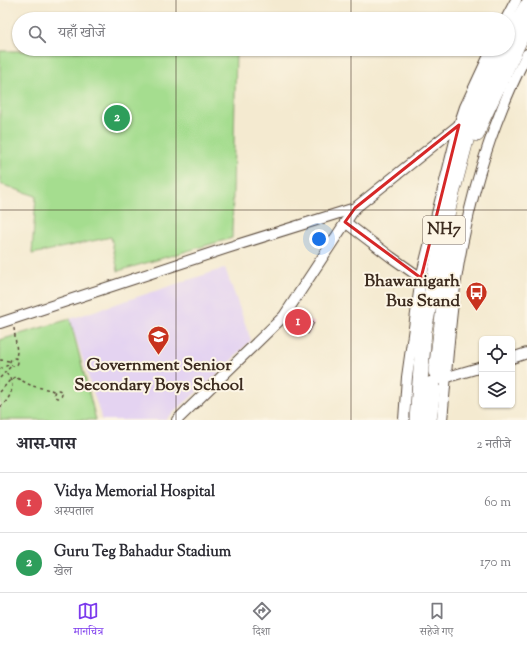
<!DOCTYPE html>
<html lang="hi">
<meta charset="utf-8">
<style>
body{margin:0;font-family:"Sorts Mill Goudy","Noto Serif Devanagari",serif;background:#f7f7f7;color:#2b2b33}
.controls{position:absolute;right:12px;bottom:12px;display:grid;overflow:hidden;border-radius:6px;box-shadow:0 1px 3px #0004}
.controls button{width:36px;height:36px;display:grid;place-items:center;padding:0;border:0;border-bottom:1px solid #e1e1e2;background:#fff;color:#2b2b33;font:20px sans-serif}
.you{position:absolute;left:319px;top:239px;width:14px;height:14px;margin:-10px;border:3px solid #fff;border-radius:50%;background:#1a73e8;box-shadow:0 0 0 6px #1a73e833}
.badge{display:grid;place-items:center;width:26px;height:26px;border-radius:50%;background:#7c3aed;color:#fff;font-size:13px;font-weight:700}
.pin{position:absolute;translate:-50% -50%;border:2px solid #fff;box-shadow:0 1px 4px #0006}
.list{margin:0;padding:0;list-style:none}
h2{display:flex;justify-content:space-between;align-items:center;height:52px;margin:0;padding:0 16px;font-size:17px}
h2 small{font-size:13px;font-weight:400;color:#7c7c81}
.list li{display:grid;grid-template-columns:26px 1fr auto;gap:12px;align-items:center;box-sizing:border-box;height:60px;padding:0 16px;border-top:1px solid #e1e1e2}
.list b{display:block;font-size:15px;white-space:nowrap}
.list p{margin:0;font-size:13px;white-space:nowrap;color:#7c7c81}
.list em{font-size:13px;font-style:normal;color:#7c7c81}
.icon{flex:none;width:22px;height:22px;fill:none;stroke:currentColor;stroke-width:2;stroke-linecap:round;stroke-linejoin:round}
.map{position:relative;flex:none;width:527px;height:420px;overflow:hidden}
.search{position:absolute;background:#fff;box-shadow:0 1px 3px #0004;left:12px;right:12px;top:12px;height:44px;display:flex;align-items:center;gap:10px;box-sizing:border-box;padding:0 14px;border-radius:22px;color:#7c7c81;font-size:15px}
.sheet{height:172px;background:#fff}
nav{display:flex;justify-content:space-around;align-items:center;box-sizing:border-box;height:56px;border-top:1px solid #e1e1e2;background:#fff;font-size:11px;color:#7c7c81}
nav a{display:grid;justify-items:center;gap:2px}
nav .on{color:#7c3aed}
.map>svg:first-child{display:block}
.built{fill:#e4d3f1}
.green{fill:#a5dd8f;stroke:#708456}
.building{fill:#e5a7d1}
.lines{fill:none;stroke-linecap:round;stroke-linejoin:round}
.minor-casing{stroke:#574739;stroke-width:12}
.highway-casing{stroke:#574739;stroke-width:16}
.path{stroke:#574739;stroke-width:1.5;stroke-dasharray:3 3;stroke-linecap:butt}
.minor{stroke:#fff;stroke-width:10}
.highway{stroke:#fff;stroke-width:15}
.marked{fill:none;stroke:#d62828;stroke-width:3;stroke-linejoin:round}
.grid{fill:none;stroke:#3b2a1e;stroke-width:1;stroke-opacity:0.55}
.labels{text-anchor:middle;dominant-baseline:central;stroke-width:4;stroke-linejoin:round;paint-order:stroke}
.shield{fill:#fcf5e5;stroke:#75675a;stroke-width:1}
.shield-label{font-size:16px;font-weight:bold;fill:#3b2a1e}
.poi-label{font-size:17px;font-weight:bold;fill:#3b2a1e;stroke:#fcf5e5;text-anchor:end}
</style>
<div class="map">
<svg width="527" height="420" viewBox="0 0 527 420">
<rect width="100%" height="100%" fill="#fcf5e5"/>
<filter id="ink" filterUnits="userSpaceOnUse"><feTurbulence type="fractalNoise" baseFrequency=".025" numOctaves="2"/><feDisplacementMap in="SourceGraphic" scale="8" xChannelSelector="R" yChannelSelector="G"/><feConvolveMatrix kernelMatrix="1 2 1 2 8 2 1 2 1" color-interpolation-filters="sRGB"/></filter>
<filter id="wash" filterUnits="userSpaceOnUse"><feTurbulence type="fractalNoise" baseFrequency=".012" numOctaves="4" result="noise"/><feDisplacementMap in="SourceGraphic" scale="16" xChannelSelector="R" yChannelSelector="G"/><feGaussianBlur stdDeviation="0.9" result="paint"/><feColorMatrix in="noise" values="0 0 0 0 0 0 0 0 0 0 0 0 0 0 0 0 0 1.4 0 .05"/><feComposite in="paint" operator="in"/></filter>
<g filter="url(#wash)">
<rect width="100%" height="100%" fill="#f4ead0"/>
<path class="built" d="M225,268L251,340L220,372L165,420H102L70,319Z"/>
<g class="green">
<path d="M0,51H236L232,238L118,271L111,237L32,254L36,196L0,184Z"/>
<path d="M70,319L96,420H0V340Z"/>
</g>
<g id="blocks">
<path class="building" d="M293,311L314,323L308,334L287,322Z"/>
</g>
</g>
<g filter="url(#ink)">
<use href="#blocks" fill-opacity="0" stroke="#574739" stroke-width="1"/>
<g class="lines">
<defs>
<g id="minor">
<path d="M506,19L516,0"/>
<path d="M345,222L391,257L421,278"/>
<path d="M0,323L227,248L355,208L459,125L473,116"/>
<path d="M512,358L527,353"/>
<path d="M420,385L482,367"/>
<path d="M177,420L284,316L355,208"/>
<path d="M404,420L407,377L421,278L459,125L465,107L492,49"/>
<path d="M442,420C448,357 451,293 465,231C478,170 498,110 527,54"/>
</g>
<g id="highway">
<path d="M512,31L527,6"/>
<path d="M477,134L481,122L527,24"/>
<path d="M436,372L454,227"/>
<path d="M417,420L424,331L449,205L475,106L503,49"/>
<path d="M429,420L433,389"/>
</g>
</defs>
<use href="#minor" class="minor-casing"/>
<use href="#highway" class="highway-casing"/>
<g class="path">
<path d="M14,328L17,352L16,358"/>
<circle cx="14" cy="362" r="4"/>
<path d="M0,360L10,361"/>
<path d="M0,369L10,364"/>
<path d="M0,378L12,365"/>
<circle cx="58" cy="394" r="4"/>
<path d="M0,392L10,380L15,377L32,386L51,390L55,392"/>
<path d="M0,407C11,399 17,384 6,373"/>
</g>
<use href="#minor" class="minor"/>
<use href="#highway" class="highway"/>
</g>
</g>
<path class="marked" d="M459,125L421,278L345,222L355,208Z"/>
<path class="grid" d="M176,0V19M351,0V19M176,49V420M351,49V420M0,210H527"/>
<defs>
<symbol id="bus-pin" viewBox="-11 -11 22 30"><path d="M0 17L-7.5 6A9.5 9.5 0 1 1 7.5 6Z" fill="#c8321e" stroke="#fcf5e5"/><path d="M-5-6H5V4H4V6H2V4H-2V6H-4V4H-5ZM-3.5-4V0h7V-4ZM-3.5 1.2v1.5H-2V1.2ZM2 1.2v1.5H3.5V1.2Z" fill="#fff"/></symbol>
<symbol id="school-pin" viewBox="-11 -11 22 30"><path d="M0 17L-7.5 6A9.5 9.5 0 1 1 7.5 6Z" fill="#c8321e" stroke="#fcf5e5"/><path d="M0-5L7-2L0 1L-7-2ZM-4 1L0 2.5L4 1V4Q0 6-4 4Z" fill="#fff"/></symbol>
</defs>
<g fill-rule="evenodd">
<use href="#bus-pin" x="464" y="280" width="25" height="34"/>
<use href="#school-pin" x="146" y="324" width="25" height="34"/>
</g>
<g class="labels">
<rect class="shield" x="423" y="216" width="42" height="28" rx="3"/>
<g class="shield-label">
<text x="444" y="230">NH7</text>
</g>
<g class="poi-label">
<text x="460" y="282">Bhawanigarh<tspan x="460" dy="20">Bus Stand</tspan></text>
<text x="159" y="366" text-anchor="middle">Government Senior<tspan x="159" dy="20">Secondary Boys School</tspan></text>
</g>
</g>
</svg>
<div class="controls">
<button><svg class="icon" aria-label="locate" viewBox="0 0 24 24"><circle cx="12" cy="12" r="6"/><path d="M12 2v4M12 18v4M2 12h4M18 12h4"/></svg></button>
<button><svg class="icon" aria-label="layers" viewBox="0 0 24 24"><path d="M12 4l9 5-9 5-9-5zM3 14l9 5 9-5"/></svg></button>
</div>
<div class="you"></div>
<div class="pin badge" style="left:298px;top:322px;background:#e0444e">1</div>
<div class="pin badge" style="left:117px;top:118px;background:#2e9e5b">2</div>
<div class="search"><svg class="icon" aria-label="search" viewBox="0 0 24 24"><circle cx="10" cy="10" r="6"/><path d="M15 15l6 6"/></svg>यहाँ खोजें</div>
</div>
<section class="sheet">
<h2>आस-पास<small>2 नतीजे</small></h2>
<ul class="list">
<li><span class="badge" style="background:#e0444e">1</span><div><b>Vidya Memorial Hospital</b><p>अस्पताल</p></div><em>60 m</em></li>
<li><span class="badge" style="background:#2e9e5b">2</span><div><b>Guru Teg Bahadur Stadium</b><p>खेल</p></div><em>170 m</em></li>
</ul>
</section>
<nav>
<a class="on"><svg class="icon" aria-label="map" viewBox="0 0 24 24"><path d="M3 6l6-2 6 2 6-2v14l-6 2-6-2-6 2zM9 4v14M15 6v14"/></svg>मानचित्र</a>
<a><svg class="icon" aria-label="directions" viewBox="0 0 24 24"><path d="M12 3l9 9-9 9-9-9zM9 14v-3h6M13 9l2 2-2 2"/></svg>दिशा</a>
<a><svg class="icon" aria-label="saved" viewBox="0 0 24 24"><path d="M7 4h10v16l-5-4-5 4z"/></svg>सहेजे गए</a>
</nav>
